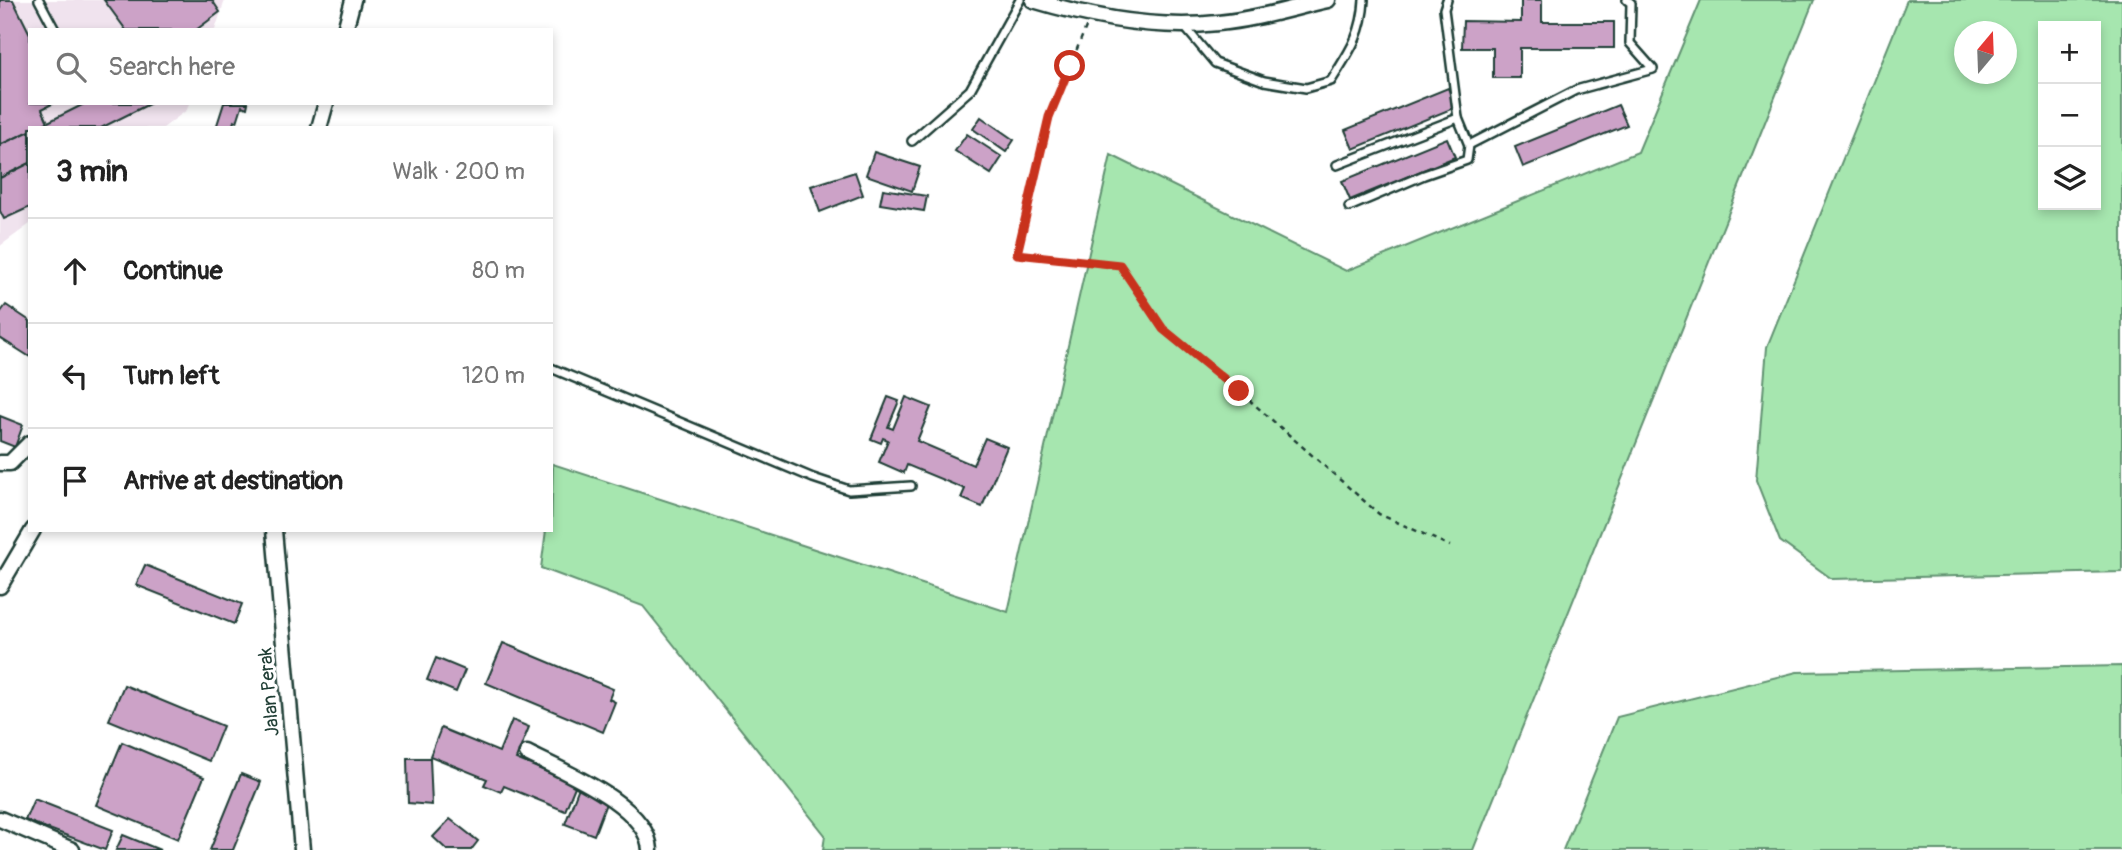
<!DOCTYPE html>
<meta charset="utf-8">
<style>
body{margin:0;font-family:Pangolin,sans-serif;background:#f2f2f2;color:#222}
.controls{position:absolute;right:21px;top:21px;display:grid;overflow:hidden;border-radius:0px;box-shadow:0 4px 10px #0003}
.controls button{width:63px;height:63px;display:grid;place-items:center;padding:0;border:0;border-bottom:2px solid #e0e0e0;background:#fff;color:#222;font:35px sans-serif}
.compass{position:absolute;left:1954px;top:21px;width:63px;height:63px;border-radius:50%;background:#fff;box-shadow:0 4px 10px #0003;rotate:19deg}
.stop{position:absolute;width:21px;height:21px;margin:-16px;border:5px solid #c8321e;border-radius:50%;background:#fff}
.stop.end{background:#c8321e;border-color:#fff;box-shadow:0 2px 7px #0008}
.list{margin:0;padding:0;list-style:none}
h2{display:flex;justify-content:space-between;align-items:center;height:91px;margin:0;padding:0 28px;font-size:30px}
h2 small{font-size:23px;font-weight:400;color:#767676}
.list li{display:grid;grid-template-columns:46px 1fr auto;gap:21px;align-items:center;box-sizing:border-box;height:105px;padding:0 28px;border-top:2px solid #e0e0e0}
.list b{display:block;font-size:26px;white-space:nowrap}
.list em{font-size:23px;font-style:normal;color:#767676}
.icon{flex:none;width:38px;height:38px;fill:none;stroke:currentColor;stroke-width:2;stroke-linecap:round;stroke-linejoin:round}
.map{position:relative;flex:none;width:2122px;height:850px;overflow:hidden}
.search{position:absolute;background:#fff;box-shadow:0 4px 10px #0003;left:28px;top:28px;width:525px;height:77px;display:flex;align-items:center;gap:18px;box-sizing:border-box;padding:0 24px;border-radius:0px;color:#767676;font-size:26px}
.panel{position:absolute;background:#fff;box-shadow:0 4px 10px #0003;left:28px;top:126px;width:525px;height:406px;border-radius:0px}
.map>svg:first-child{display:block}
.built{fill:#f0e3ee}
.green{fill:#a6e6af;stroke:#629272;stroke-width:2;fill-rule:evenodd}
.building{fill:#cca2c7;stroke:#1f3d34;stroke-width:2}
.lines{fill:none;stroke-linecap:round;stroke-linejoin:round}
.lane-casing{stroke:#1f3d34;stroke-width:12}
.street-casing{stroke:#1f3d34;stroke-width:19}
.path{stroke:#1f3d34;stroke-width:2.5;stroke-dasharray:5 5;stroke-linecap:butt}
.lane{stroke:#fff;stroke-width:7}
.street{stroke:#fff;stroke-width:14}
.route{stroke:#c8321e;stroke-width:9}
.labels{text-anchor:middle;dominant-baseline:central;stroke-width:6;stroke-linejoin:round;paint-order:stroke}
.street-label{font-size:19px;fill:#1f3d34;stroke:#fff}
</style>
<div class="map">
<svg width="2122" height="850" viewBox="0 0 2122 850">
<rect width="100%" height="100%" fill="#fff"/>
<filter id="ink" filterUnits="userSpaceOnUse"><feTurbulence type="fractalNoise" baseFrequency=".0143" numOctaves="2"/><feDisplacementMap in="SourceGraphic" scale="14" xChannelSelector="R" yChannelSelector="G"/><feConvolveMatrix kernelMatrix="1 2 1 2 8 2 1 2 1" color-interpolation-filters="sRGB"/></filter>
<g filter="url(#ink)">
<path class="built" d="M0,0H225L215,30H30V103H189L187,110L163,128H30V224L0,246Z"/>
<g class="green">
<path d="M1701,0H1814L1473,850H823L825,835L643,606L541,568L546,530H551L553,464L1008,612L1111,155L1346,271L1638,152Z"/>
<path d="M1907,0H2122V572L1832,579L1780,541L1756,480L1767,347ZM2043,26H2096V205H2043ZM1965,32H2007V74H1965Z"/>
<path d="M2122,666V850H1563L1617,717L1797,672Z"/>
</g>
<g class="building">
<path d="M0,0H13L30,34V103H54L42,109L48,122L36,128H30V131L0,145Z"/>
<path d="M104,0H212L220,12L196,30H126Z"/>
<path d="M1521,0H1542V22H1614V48H1520V78H1493V48H1462L1463,21L1521,22Z"/>
<path d="M1448,88L1456,107L1353,149L1345,130Z"/>
<path d="M86,103H151L101,128H36Z"/>
<path d="M224,103H248L247,108L242,106L237,122L234,121L232,128H216Z"/>
<path d="M1618,105L1627,125L1523,167L1515,147Z"/>
<path d="M981,117L1014,140L1006,152L973,129Z"/>
<path d="M30,131V163L0,178V145Z"/>
<path d="M967,134L1002,157L991,174L955,151Z"/>
<path d="M1447,138L1455,157L1350,200L1342,181Z"/>
<path d="M874,152L920,167L912,191L866,175Z"/>
<path d="M30,163V207L4,219L0,211V178Z"/>
<path d="M855,172L863,195L820,212L811,186Z"/>
<path d="M883,189L927,196L924,211L880,204Z"/>
<path d="M6,305L30,321V357L0,338V313Z"/>
<path d="M888,397L899,401L888,427L893,429L906,397L931,407L917,441L973,465L985,438L1007,447L982,507L961,498L965,489L907,465L904,473L879,462L888,440L883,438L881,443L871,439Z"/>
<path d="M0,416L23,425L15,447L0,441Z"/>
<path d="M145,565L242,604L234,624L136,585Z"/>
<path d="M503,643L613,689L609,699L615,702L603,732L486,683Z"/>
<path d="M436,658L465,670L456,692L427,680Z"/>
<path d="M124,685L223,726L209,761L109,720Z"/>
<path d="M512,720L529,727L516,759L576,784L565,811L504,786L501,792L484,785L487,779L430,756L441,728L499,752Z"/>
<path d="M122,742L204,777L178,839L96,805Z"/>
<path d="M407,758H430L432,805L408,803Z"/>
<path d="M241,774L261,782L233,850H210Z"/>
<path d="M579,787L608,798L594,835L565,824Z"/>
<path d="M34,799L113,830L105,850L25,820Z"/>
<path d="M450,819L478,841L471,850H447L433,837Z"/>
<path d="M123,835L160,850H116Z"/>
</g>
<g class="lines">
<defs>
<g id="lane">
<path d="M39,0L55,30"/>
<path d="M1447,0L1444,9L1458,118L1469,145L1576,90L1653,69L1630,43L1631,3L1627,0"/>
<path d="M1184,26L1215,63L1264,81L1306,88L1331,81C1349,52 1362,36 1364,0"/>
<path d="M912,141L970,90L1020,0"/>
<path d="M1337,165L1458,118"/>
<path d="M1349,207L1424,175L1467,160L1469,145"/>
<path d="M551,368L813,478L849,490L911,486"/>
</g>
<g id="street">
<path d="M1033,0C1093,18 1156,30 1218,23C1254,20 1292,8 1328,0"/>
<path d="M345,30L353,0"/>
<path d="M319,128L326,103"/>
<path d="M0,463H10L30,443"/>
<path d="M274,530L302,850"/>
<path d="M0,586L33,530"/>
<path d="M527,753C562,771 648,805 650,850"/>
<path d="M0,819L72,850"/>
</g>
</defs>
<use href="#lane" class="lane-casing"/>
<use href="#street" class="street-casing"/>
<path class="path" d="M1086,27L1049,117L1017,254L1120,265L1163,329L1239,391L1379,514L1450,546"/>
<use href="#lane" class="lane"/>
<use href="#street" class="street"/>
</g>
</g>
<g class="lines" filter="url(#ink)">
<path class="route" d="M1070,66L1049,117L1017,254L1120,265L1163,329L1239,391"/>
</g>
<g class="labels">
<g class="street-label">
<text transform="translate(269 692) rotate(-95)">Jalan Perak</text>
</g>
</g>
</svg>
<div class="controls">
<button>+</button>
<button>−</button>
<button><svg class="icon" aria-label="layers" viewBox="0 0 24 24"><path d="M12 4l9 5-9 5-9-5zM3 14l9 5 9-5"/></svg></button>
</div>
<svg class="compass" viewBox="-18 -18 36 36"><path d="M0-13l5 13h-10z" fill="#e53935"/><path d="M0 13l5-13h-10z" fill="#767676"/></svg>
<div class="stop" style="left:1070px;top:66px"></div>
<div class="stop end" style="left:1239px;top:391px"></div>
<div class="search"><svg class="icon" aria-label="search" viewBox="0 0 24 24"><circle cx="10" cy="10" r="6"/><path d="M15 15l6 6"/></svg>Search here</div>
<section class="panel">
<h2>3 min<small>Walk · 200 m</small></h2>
<ul class="list">
<li><svg class="icon" aria-label="ahead" viewBox="0 0 24 24"><path d="M12 20V5M6 11l6-6 6 6"/></svg><div><b>Continue</b></div><em>80 m</em></li>
<li><svg class="icon" aria-label="left" viewBox="0 0 24 24"><path d="M17 20v-9H6M10 6l-5 5 5 5"/></svg><div><b>Turn left</b></div><em>120 m</em></li>
<li><svg class="icon" aria-label="arrive" viewBox="0 0 24 24"><path d="M6 21V4h12l-3 4 3 4H6"/></svg><div><b>Arrive at destination</b></div></li>
</ul>
</section>
</div>
